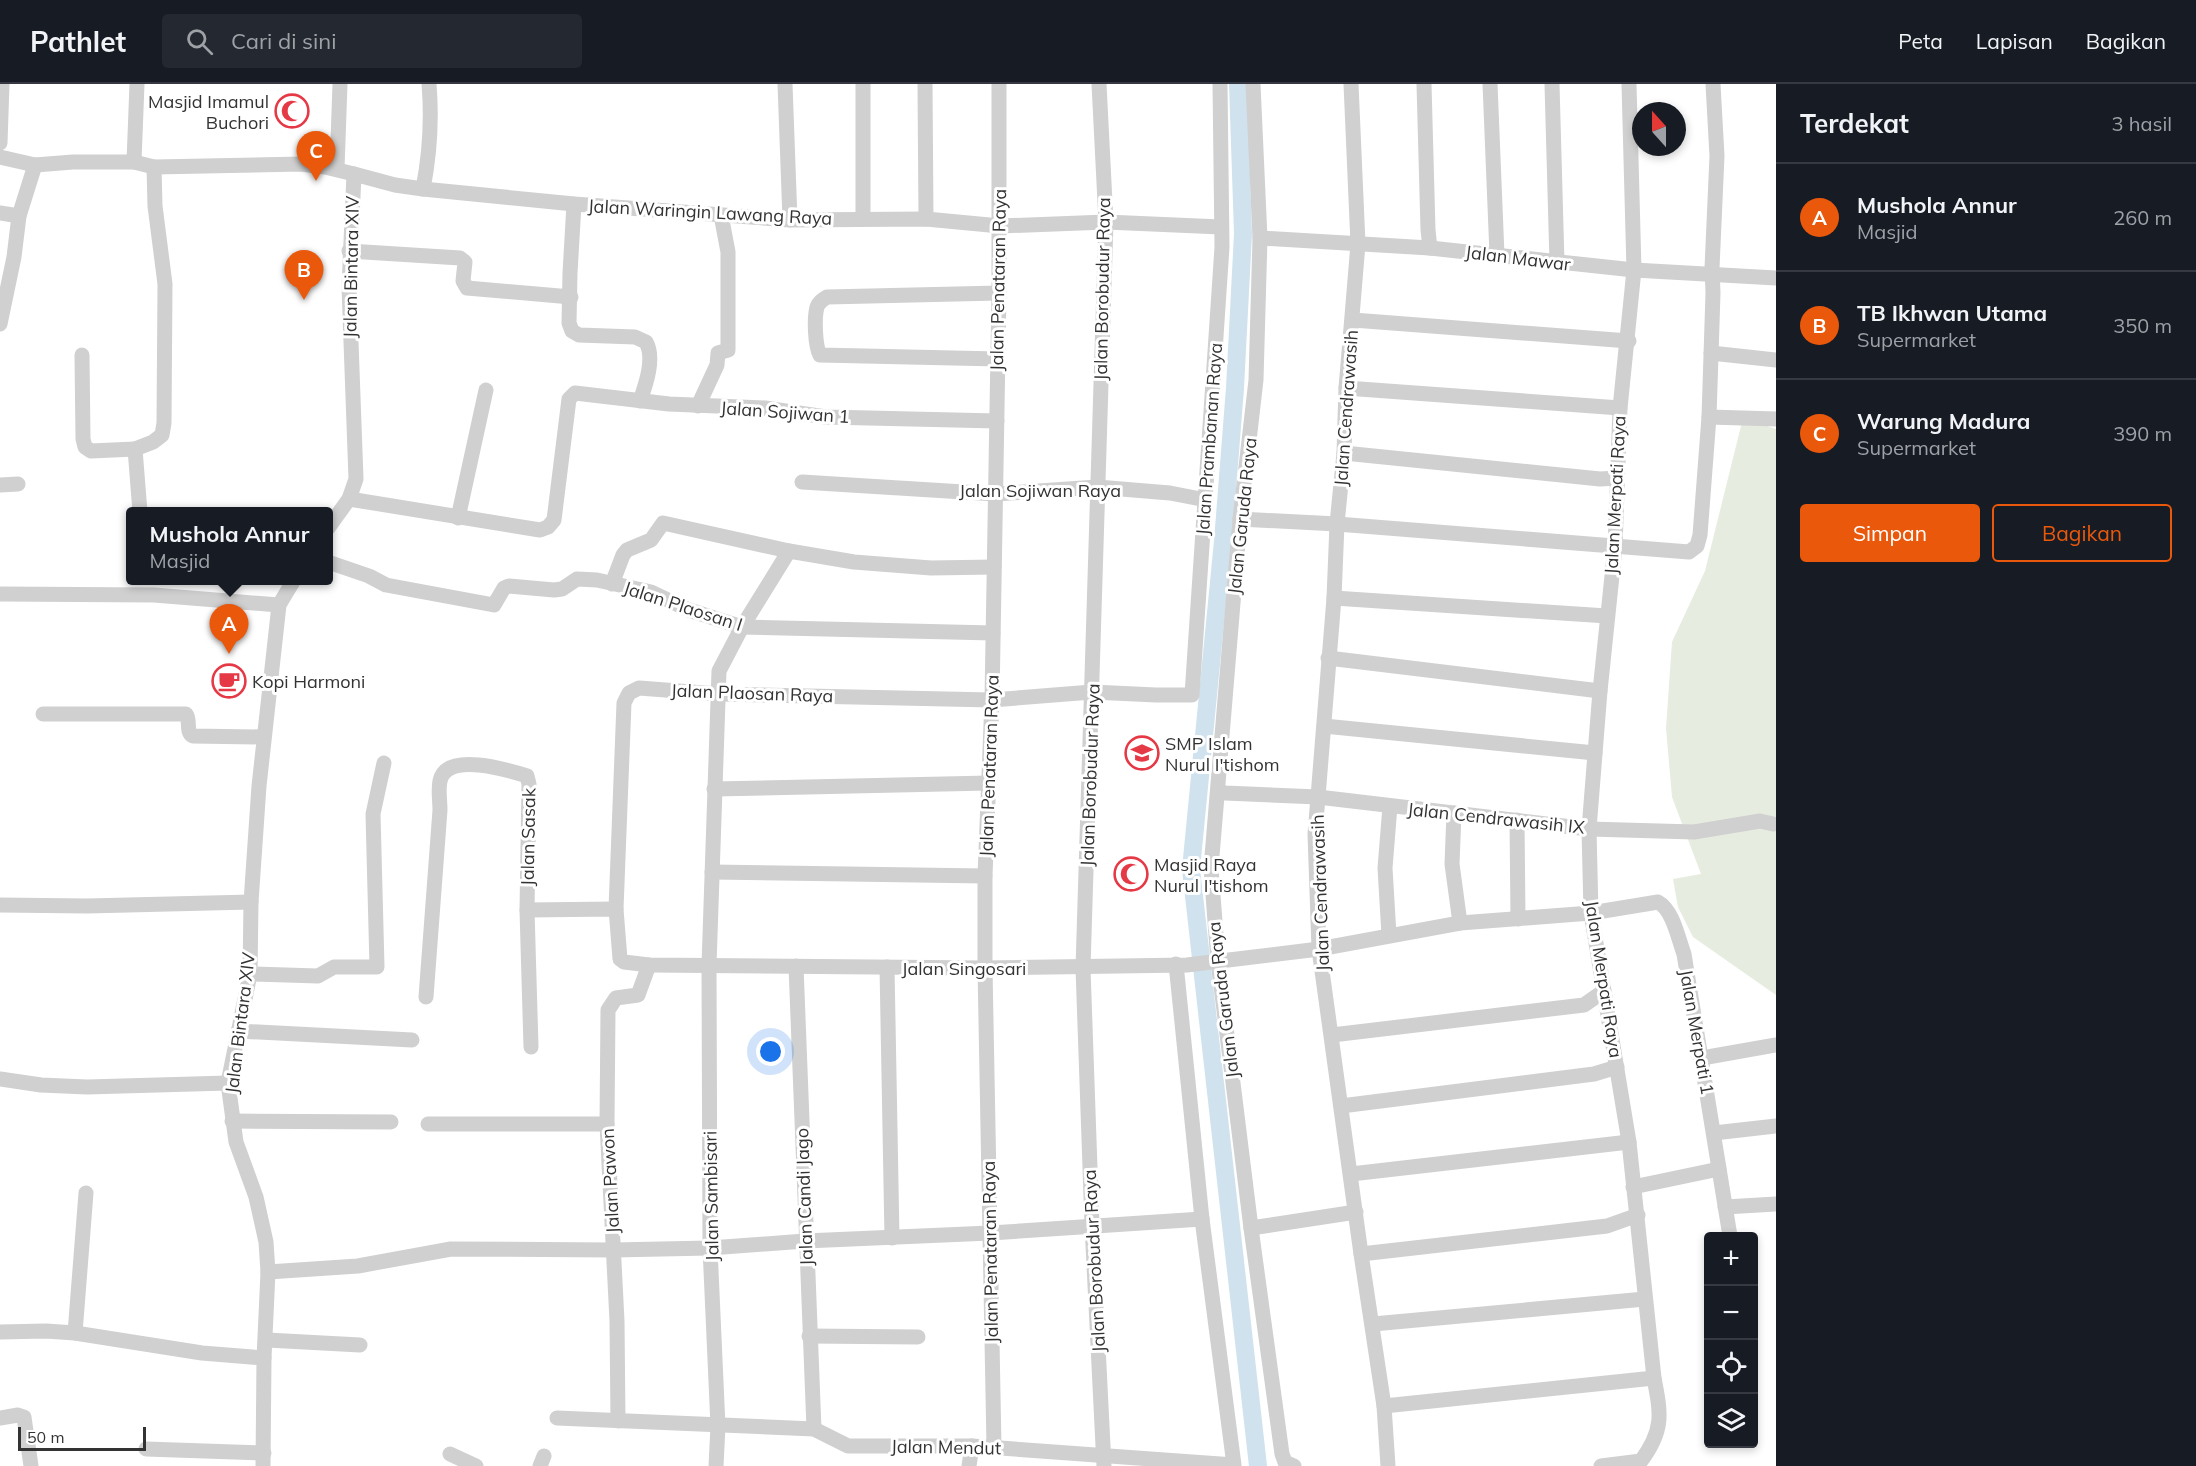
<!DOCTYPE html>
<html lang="id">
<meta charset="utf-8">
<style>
body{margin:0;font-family:Mulish,sans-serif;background:#242831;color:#f1f3f6}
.controls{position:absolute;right:18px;bottom:18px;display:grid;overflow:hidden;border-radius:6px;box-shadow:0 3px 9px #0003}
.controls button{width:54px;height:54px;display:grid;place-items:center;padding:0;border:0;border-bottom:2px solid #363941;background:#171b24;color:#f1f3f6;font:30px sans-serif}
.compass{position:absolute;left:1632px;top:18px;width:54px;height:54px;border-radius:50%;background:#171b24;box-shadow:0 3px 9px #0003;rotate:339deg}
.scale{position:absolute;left:18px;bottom:15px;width:128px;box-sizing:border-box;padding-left:6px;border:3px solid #333;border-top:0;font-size:16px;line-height:21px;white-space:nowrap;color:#333;-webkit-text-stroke:4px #fff;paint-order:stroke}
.you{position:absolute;left:771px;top:968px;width:21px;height:21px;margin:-15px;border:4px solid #fff;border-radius:50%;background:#1a73e8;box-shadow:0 0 0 9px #1a73e833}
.badge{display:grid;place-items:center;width:39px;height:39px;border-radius:50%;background:#ea580c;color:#fff;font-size:20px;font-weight:700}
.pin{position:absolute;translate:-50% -50px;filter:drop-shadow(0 2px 3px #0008)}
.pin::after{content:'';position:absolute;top:32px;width:21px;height:18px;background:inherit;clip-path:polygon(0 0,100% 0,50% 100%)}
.popup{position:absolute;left:126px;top:423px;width:207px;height:78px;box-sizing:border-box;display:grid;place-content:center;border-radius:6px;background:#171b24;filter:drop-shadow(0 2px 4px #0005);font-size:20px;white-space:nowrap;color:#9ea1a6}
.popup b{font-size:22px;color:#f1f3f6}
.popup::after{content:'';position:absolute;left:50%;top:100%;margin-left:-12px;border:12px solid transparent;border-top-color:#171b24}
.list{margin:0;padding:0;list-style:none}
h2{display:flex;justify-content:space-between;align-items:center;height:78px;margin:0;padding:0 24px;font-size:26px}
h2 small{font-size:20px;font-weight:400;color:#9ea1a6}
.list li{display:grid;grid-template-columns:39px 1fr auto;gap:18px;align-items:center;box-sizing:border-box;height:108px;padding:0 24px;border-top:2px solid #363941}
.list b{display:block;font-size:22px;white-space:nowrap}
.list p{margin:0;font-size:20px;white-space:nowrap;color:#9ea1a6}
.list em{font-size:20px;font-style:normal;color:#9ea1a6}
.actions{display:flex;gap:12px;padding:18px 24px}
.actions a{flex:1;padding:14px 0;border:2px solid #ea580c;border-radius:6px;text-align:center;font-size:21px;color:#ea580c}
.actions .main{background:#ea580c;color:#fff}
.icon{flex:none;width:33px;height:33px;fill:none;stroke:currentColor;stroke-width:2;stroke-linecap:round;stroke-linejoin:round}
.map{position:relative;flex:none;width:1776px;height:1382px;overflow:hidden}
header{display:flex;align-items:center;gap:36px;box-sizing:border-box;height:84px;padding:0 30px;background:#171b24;border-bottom:2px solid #363941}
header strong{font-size:28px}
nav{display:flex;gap:33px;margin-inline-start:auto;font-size:21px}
.search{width:420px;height:54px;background:#242831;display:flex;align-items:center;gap:15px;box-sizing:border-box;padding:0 21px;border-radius:6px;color:#9ea1a6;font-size:22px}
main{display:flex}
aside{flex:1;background:#171b24}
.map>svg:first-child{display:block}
.green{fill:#e6ecdf}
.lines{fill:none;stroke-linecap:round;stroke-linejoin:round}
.canal{stroke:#cfe2ee;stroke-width:18}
.minor{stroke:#d0d0d0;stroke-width:15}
.labels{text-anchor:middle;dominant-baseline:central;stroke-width:6;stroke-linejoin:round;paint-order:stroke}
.poi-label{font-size:18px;fill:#333;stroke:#fff;text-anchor:start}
.street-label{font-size:18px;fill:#333;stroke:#fff}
</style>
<header>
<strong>Pathlet</strong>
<div class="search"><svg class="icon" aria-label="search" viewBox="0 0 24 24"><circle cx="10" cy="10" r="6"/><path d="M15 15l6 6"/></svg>Cari di sini</div>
<nav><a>Peta</a><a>Lapisan</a><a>Bagikan</a></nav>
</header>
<main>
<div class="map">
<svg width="1776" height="1382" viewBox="0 0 1776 1382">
<rect width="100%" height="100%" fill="#fff"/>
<path class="green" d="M1743,334L1776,345V911L1693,853L1678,823L1673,795L1701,790L1672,713L1666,644L1672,558L1705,487Z"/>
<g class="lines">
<path class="canal" d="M1238,0L1243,150L1235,304L1223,457L1191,785L1258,1382"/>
<g class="minor">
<path d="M785,0L790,136"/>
<path d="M863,0V135"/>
<path d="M925,0L926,135"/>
<path d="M1099,0L1106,138L1083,884L1092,1141L1104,1382"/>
<path d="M1253,0L1260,154L1256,296L1240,435L1211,784L1218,878L1251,1144L1282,1370L1285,1378L1294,1382"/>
<path d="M1351,0L1358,160L1346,304L1344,369L1337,440L1334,514L1315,750L1319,865L1361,1170L1384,1322L1388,1382"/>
<path d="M1424,0L1428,146L1430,164"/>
<path d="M1490,0L1497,171"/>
<path d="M1552,0L1557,179"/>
<path d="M0,59L2,0"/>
<path d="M0,73L35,81L73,78H134L154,83L301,80L325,83L354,90"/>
<path d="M134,78L137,0"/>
<path d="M337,85L340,0"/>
<path d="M423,105L574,120L790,136L926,135L1000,142L1106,138L1221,143"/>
<path d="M574,120L570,189L569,239L572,247L579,251L635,253L646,258C655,274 646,300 640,317"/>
<path d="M0,129L19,132"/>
<path d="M1260,154L1430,164L1634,186L1776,194"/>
<path d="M349,167L460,174L465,178L463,197L467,204L571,213"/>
<path d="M1353,236L1629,257"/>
<path d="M0,240L14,173L19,132L35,81"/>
<path d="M1711,269L1776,276"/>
<path d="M82,271L83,355L85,363L91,367L135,365"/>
<path d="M998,275L820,271C815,262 814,234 817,223C819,218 822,216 827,213L999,209"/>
<path d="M1346,304L1620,324"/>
<path d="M698,322L717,281L718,269L728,266V168L721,131"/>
<path d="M1709,333L1776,335"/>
<path d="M1344,369L1600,395L1617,394"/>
<path d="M802,398L996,410L1097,403L1170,409L1206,416"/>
<path d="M0,401L18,400"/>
<path d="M349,415L540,446L548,443L554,436L569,315L575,309L669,320L765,324L826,333L997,337"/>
<path d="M140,428L135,365L153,358L162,351L164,339L165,200L155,122L154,83"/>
<path d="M458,434L486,306"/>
<path d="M1240,435L1337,440L1689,468L1697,462L1700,451L1709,333L1713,209L1712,184L1717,72L1713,0"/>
<path d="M328,444L349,415L356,395L349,203L354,90L395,101L423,105C430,69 432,36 429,0"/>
<path d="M328,478L369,492L386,501L494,521L504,504L509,502L554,506L562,505L577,495L597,496L651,508L689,526L742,543L993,549"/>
<path d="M612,500L623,471L627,466L651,456L663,439L789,467"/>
<path d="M0,510L154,511L279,521"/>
<path d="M1334,514L1607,532"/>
<path d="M1328,574L1600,607"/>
<path d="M43,630H186C191,636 185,648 193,652L263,653"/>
<path d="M1324,642L1595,669"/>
<path d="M714,705L989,699"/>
<path d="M1218,707L1225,709L1318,713L1589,745L1694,748L1760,737L1773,740"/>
<path d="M1454,729L1452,780L1460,839"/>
<path d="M1517,736L1518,835"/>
<path d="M712,788L985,792"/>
<path d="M0,821L87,822L251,818"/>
<path d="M616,825L624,619L629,609L639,604L718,610L992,616L1092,608L1156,611H1192L1222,163L1220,0"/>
<path d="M527,826L531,963"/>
<path d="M1389,851L1385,784L1390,722"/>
<path d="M796,882L814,1345"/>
<path d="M887,883L892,1154"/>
<path d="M250,890L318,892L334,883H377L373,730L384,679"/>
<path d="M426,913L440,726C440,717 438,706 440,697C446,667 508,686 527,692L529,700L527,826L616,825L620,875L624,878L649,881L985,884L1187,881L1319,865L1460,839L1591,829L1658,818C1673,826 1678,854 1684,870L1730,1152"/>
<path d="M238,947L412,956"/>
<path d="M1332,951L1584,921L1604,907"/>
<path d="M1702,974L1776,961"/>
<path d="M0,995L41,1001L87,1003L228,999"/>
<path d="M1341,1022L1594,990L1617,983"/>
<path d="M232,1037L391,1038"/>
<path d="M428,1040H607"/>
<path d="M1714,1049L1776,1042"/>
<path d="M1351,1090L1629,1058"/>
<path d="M1633,1103L1719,1085"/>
<path d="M1725,1123L1776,1120"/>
<path d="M1251,1144L1356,1128"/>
<path d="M1361,1170L1607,1142L1638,1131"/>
<path d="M268,1188L358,1182L451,1165L613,1166L710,1164L805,1157L990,1149L1202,1135"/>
<path d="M1373,1240L1645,1215"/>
<path d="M0,1248L46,1247L75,1249L202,1269L264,1274"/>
<path d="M75,1249L86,1109"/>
<path d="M809,1252L918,1253"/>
<path d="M267,1256L360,1261"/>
<path d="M1384,1322L1654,1294"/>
<path d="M0,1334L18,1331L24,1333L31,1382"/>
<path d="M557,1334L814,1345L848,1362H972L1234,1381L1202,1135L1176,880"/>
<path d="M618,1337L617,1237L607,1040L608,926L616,914L638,911L649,881"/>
<path d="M994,1363L985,884V792L992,616L999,209V0"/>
<path d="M146,1365L264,1369"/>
<path d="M450,1370L476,1382"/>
<path d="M263,1382L264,1274L268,1188L266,1158L256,1113L236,1058L228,999L250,890L251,818L259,702L279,521L294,496"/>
<path d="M540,1382L544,1372"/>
<path d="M716,1382L718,1342L710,1164L709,881L719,587L742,543L789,467L854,478L931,484L994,483"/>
<path d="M969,1382L972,1362"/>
<path d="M1601,1382L1641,1377C1664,1346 1661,1330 1654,1294L1629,1058L1591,829L1589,745L1600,607L1615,463L1620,324L1634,186L1629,0"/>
</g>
</g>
<defs>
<symbol id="mosque-ring" viewBox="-11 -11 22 22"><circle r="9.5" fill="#fff" stroke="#e63946" stroke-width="1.5"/><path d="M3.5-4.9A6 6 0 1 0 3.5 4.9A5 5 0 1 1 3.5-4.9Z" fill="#e63946"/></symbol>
<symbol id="cafe-ring" viewBox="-11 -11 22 22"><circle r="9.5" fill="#fff" stroke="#e63946" stroke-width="1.5"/><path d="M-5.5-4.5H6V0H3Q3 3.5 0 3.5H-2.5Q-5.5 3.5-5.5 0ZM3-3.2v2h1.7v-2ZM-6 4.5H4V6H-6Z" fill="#e63946"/></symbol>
<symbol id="school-ring" viewBox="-11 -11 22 22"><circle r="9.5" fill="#fff" stroke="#e63946" stroke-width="1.5"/><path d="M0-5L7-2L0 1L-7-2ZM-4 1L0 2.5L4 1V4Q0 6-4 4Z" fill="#e63946"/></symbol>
</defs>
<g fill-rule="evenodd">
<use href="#mosque-ring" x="273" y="8" width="38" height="38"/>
<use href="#cafe-ring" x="210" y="578" width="38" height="38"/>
<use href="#school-ring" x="1123" y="650" width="38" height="38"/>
<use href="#mosque-ring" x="1112" y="771" width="38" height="38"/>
</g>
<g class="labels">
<g class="poi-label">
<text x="269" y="17" text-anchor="end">Masjid Imamul<tspan x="269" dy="21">Buchori</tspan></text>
<text x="252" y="597">Kopi Harmoni</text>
<text x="1165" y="659">SMP Islam<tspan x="1165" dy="21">Nurul I'tishom</tspan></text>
<text x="1154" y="780">Masjid Raya<tspan x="1154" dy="21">Nurul I'tishom</tspan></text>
</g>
<g class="street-label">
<text transform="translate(710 128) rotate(3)">Jalan Waringin Lawang Raya</text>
<text transform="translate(1518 174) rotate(7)">Jalan Mawar</text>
<text transform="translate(351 183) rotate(-89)">Jalan Bintara XIV</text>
<text transform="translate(998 196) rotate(-89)">Jalan Penataran Raya</text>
<text transform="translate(1102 205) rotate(-89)">Jalan Borobudur Raya</text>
<text transform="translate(1346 324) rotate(-86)">Jalan Cendrawasih</text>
<text transform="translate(785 328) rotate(4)">Jalan Sojiwan 1</text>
<text transform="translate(1209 355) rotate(-86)">Jalan Prambanan Raya</text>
<text x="1040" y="406">Jalan Sojiwan Raya</text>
<text transform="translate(1615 411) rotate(-87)">Jalan Merpati Raya</text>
<text transform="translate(1242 432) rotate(-84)">Jalan Garuda Raya</text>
<text transform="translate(683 522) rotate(18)">Jalan Plaosan I</text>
<text transform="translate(752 609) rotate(2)">Jalan Plaosan Raya</text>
<text transform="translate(989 682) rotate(-88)">Jalan Penataran Raya</text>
<text transform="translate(1090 691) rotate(-88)">Jalan Borobudur Raya</text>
<text transform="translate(1496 734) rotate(6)">Jalan Cendrawasih IX</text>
<text transform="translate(528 753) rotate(-89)">Jalan Sasak</text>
<text transform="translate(1320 809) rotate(-92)">Jalan Cendrawasih</text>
<text x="964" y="884">Jalan Singosari</text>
<text transform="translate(1604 895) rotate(81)">Jalan Merpati Raya</text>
<text transform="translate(1223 916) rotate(-97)">Jalan Garuda Raya</text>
<text transform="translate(240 939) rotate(-83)">Jalan Bintara XIV</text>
<text transform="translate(1697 948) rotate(80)">Jalan Merpati 1</text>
<text transform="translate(610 1097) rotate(-93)">Jalan Pawon</text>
<text transform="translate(711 1112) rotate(-91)">Jalan Sambisari</text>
<text transform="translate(804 1113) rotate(-92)">Jalan Candi Jago</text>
<text transform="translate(990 1168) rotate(-91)">Jalan Penataran Raya</text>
<text transform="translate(1094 1177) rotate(-93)">Jalan Borobudur Raya</text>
<text transform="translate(946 1363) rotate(1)">Jalan Mendut</text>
</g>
</g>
</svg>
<div class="controls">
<button>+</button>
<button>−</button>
<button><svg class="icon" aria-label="locate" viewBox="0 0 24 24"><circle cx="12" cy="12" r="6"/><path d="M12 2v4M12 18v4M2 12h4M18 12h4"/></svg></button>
<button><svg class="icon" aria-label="layers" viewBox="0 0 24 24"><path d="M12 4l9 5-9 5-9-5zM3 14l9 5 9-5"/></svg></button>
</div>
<svg class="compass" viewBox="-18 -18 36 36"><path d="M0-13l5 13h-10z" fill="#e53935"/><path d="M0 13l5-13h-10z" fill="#9ea1a6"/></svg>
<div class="scale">50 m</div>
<div class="you"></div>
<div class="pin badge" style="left:229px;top:570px">A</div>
<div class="popup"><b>Mushola Annur</b>Masjid</div>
<div class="pin badge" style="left:304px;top:216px">B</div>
<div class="pin badge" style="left:316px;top:97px">C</div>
</div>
<aside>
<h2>Terdekat<small>3 hasil</small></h2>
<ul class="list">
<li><span class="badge">A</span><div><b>Mushola Annur</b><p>Masjid</p></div><em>260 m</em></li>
<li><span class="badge">B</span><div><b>TB Ikhwan Utama</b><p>Supermarket</p></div><em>350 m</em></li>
<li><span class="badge">C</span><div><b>Warung Madura</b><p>Supermarket</p></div><em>390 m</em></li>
</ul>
<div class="actions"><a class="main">Simpan</a><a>Bagikan</a></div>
</aside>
</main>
